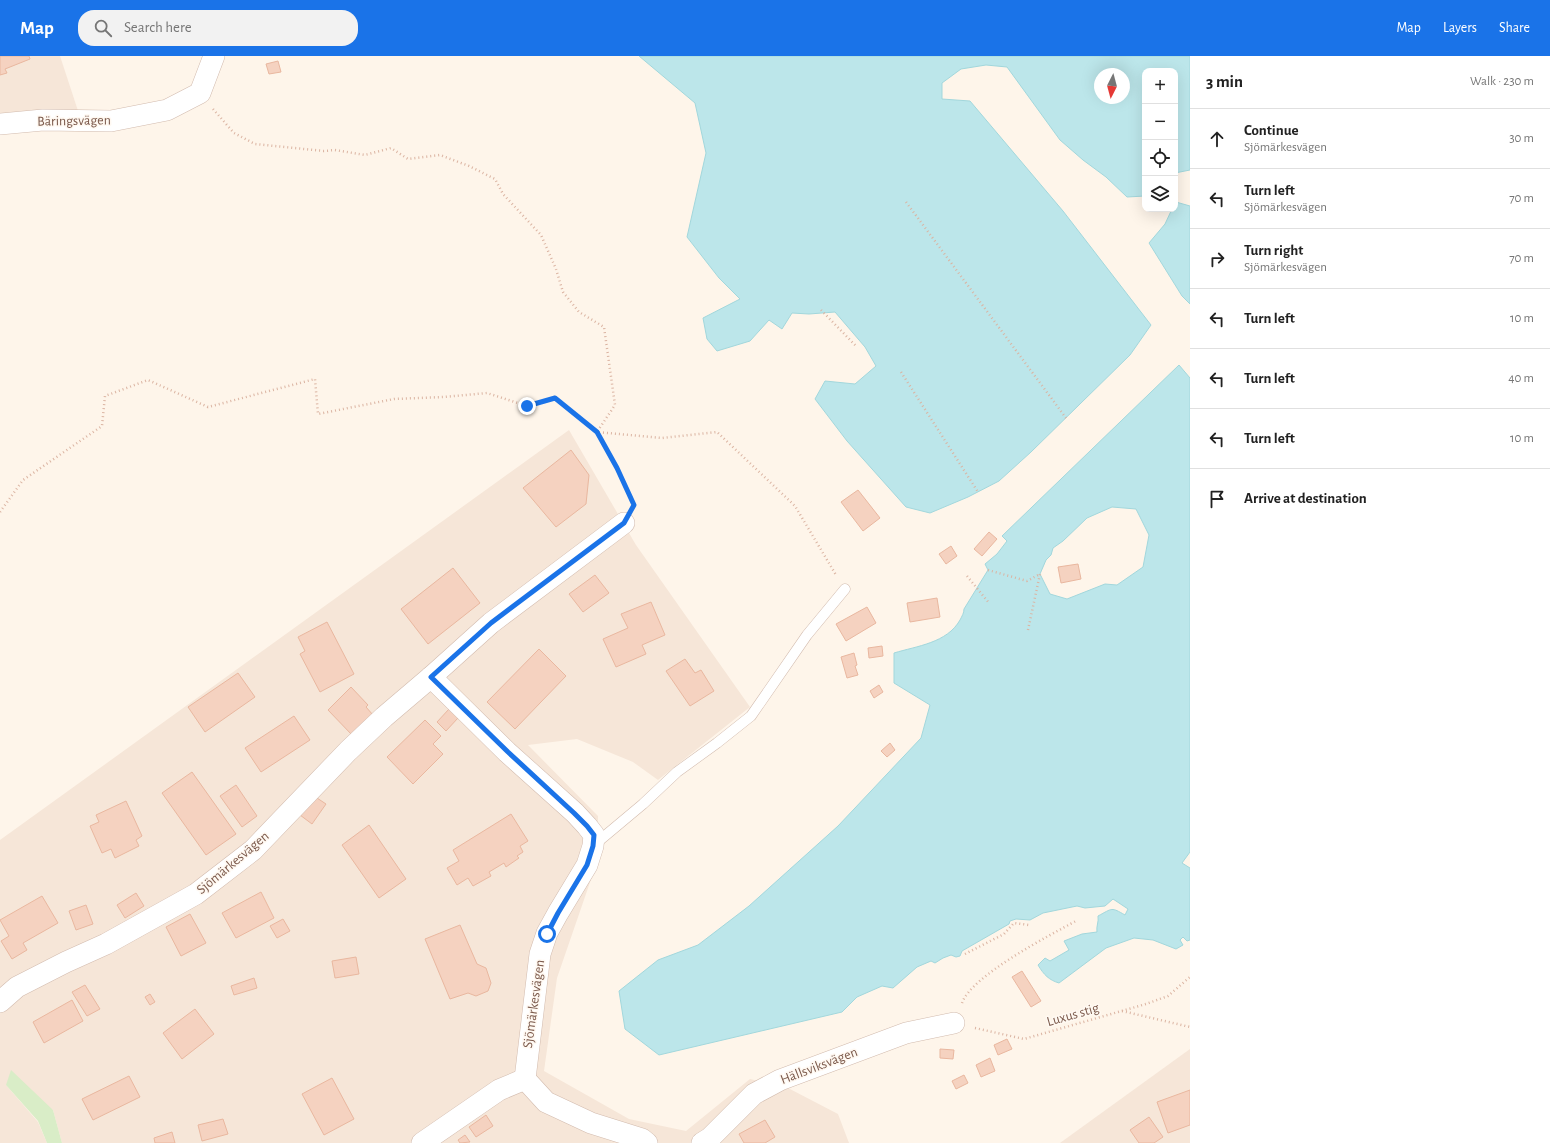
<!DOCTYPE html>
<meta charset="utf-8">
<style>
body{margin:0;font-family:"Alegreya Sans",sans-serif;background:#f2f2f2;color:#222}
.controls{position:absolute;right:12px;top:12px;display:grid;overflow:hidden;border-radius:8px;box-shadow:0 4px 16px #0002}
.controls button{width:36px;height:36px;display:grid;place-items:center;padding:0;border:0;border-bottom:1px solid #e0e0e0;background:#fff;color:#222;font:20px sans-serif}
.compass{position:absolute;left:1094px;top:12px;width:36px;height:36px;border-radius:50%;background:#fff;box-shadow:0 4px 16px #0002;rotate:186deg}
.stop{position:absolute;width:12px;height:12px;margin:-9px;border:3px solid #1a73e8;border-radius:50%;background:#fff}
.stop.end{background:#1a73e8;border-color:#fff;box-shadow:0 1px 4px #0008}
.list{margin:0;padding:0;list-style:none}
h2{display:flex;justify-content:space-between;align-items:center;height:52px;margin:0;padding:0 16px;font-size:17px}
h2 small{font-size:13px;font-weight:400;color:#767676}
.list li{display:grid;grid-template-columns:26px 1fr auto;gap:12px;align-items:center;box-sizing:border-box;height:60px;padding:0 16px;border-top:1px solid #e0e0e0}
.list b{display:block;font-size:15px;white-space:nowrap}
.list p{margin:0;font-size:13px;white-space:nowrap;color:#767676}
.list em{font-size:13px;font-style:normal;color:#767676}
.icon{flex:none;width:22px;height:22px;fill:none;stroke:currentColor;stroke-width:2;stroke-linecap:round;stroke-linejoin:round}
.map{position:relative;flex:none;width:1190px;height:1087px;overflow:hidden}
header{display:flex;align-items:center;gap:24px;box-sizing:border-box;height:56px;padding:0 20px;background:#1a73e8;color:#fff}
header strong{font-size:19px}
nav{display:flex;gap:22px;margin-inline-start:auto;font-size:14px}
.search{width:280px;height:36px;background:#f2f2f2;display:flex;align-items:center;gap:10px;box-sizing:border-box;padding:0 14px;border-radius:16px;color:#767676;font-size:15px}
main{display:flex}
aside{flex:1;background:#fff}
.map>svg:first-child{display:block}
.residential{fill:#f6e6d8}
.green{fill:#d9edc7}
.water{fill:#bce6ea;stroke:#a2d7dc;fill-rule:evenodd}
.building{fill:#f5d2c0;stroke:#e9b79f}
.lines{fill:none;stroke-linecap:round;stroke-linejoin:round}
.lane-casing{stroke:#d2bbae;stroke-width:11}
.street-casing{stroke:#d2bbae;stroke-width:22}
.path{stroke:#dbb4a2;stroke-width:2.5;stroke-dasharray:1 3;stroke-linecap:butt}
.lane{stroke:#fff;stroke-width:10}
.street{stroke:#fff;stroke-width:21}
.route{stroke:#1a73e8;stroke-width:5}
.labels{text-anchor:middle;dominant-baseline:central;stroke-width:3;stroke-linejoin:round;paint-order:stroke}
.street-label{font-size:14px;fill:#7b594b;stroke:#fff9f2}
</style>
<header>
<strong>Map</strong>
<div class="search"><svg class="icon" aria-label="search" viewBox="0 0 24 24"><circle cx="10" cy="10" r="6"/><path d="M15 15l6 6"/></svg>Search here</div>
<nav><a>Map</a><a>Layers</a><a>Share</a></nav>
</header>
<main>
<div class="map">
<svg width="1190" height="1087" viewBox="0 0 1190 1087">
<rect width="100%" height="100%" fill="#fef5ea"/>
<g class="residential">
<path d="M0,0H60L81,64L0,70Z"/>
<path d="M569,374L636,489L750,651L658,724L633,706L577,683L528,689L598,760L597,806L557,922L544,1015L629,1063L686,1075L750,1023L788,1032L838,1058L849,1087H62L53,1054L6,1029L38,1066L47,1087H0V784Z"/>
<path d="M1190,993V1087H1060Z"/>
</g>
<path class="green" d="M11,1014L53,1054L62,1087H47L38,1065L6,1029Z"/>
<g class="water">
<path d="M639,0H1190V114L1175,117V15H1145V140L1127,141L1106,121L1083,104L1060,84L1007,11L986,9L961,13L942,27V43L970,45L1063,155L1151,269L1130,299L1031,396L999,425L968,441L930,457L906,451L847,385L815,343L825,325L855,328L876,310L865,291L835,256L809,258L792,257L782,273L769,264L750,285L717,295L707,283L703,262L740,243L719,222L687,181L706,97L695,47ZM1100,18H1124V42H1100Z"/>
<path d="M1176,146L1190,150V248L1182,240L1149,187L1165,168L1172,153H1175Z"/>
<path d="M1179,309L1190,322V796L1182,807L1190,812V884L1187,885L1183,881L1180,884L1183,889L1176,893L1153,884L1134,882L1106,892L1059,927C1049,924 1044,919 1038,909L1045,902L1050,905L1069,894L1064,885L1082,878L1097,876C1096,870 1099,866 1098,860C1113,852 1111,851 1125,859L1128,853L1113,843L1105,850L1085,852L1077,850L1043,857L1030,864L1016,863L1010,865L1009,868L962,895L960,900L956,901L951,899L943,902L935,907L931,905L917,911L893,932L882,930L857,941L842,956L659,999L625,973L619,935L658,904L698,889L749,850L838,770L921,682L930,649L894,627V597C917,590 947,587 960,564C962,560 964,557 964,553L988,514L985,508L997,498L1007,485L1002,480ZM1112,451L1136,453L1149,479L1143,511L1117,529L1105,528L1067,543L1050,538L1040,518L1046,504L1051,499L1053,492L1063,485L1087,462Z"/>
</g>
<g class="building">
<path d="M0,0H29L30,3L5,13L7,17L0,19Z"/>
<path d="M278,5L281,16L269,18L266,8Z"/>
<path d="M571,394L589,419L586,448L556,471L523,432Z"/>
<path d="M858,434L880,462L863,475L841,446Z"/>
<path d="M989,476L997,483L982,500L974,493Z"/>
<path d="M951,490L957,500L946,508L939,498Z"/>
<path d="M1078,508L1081,523L1061,527L1058,511Z"/>
<path d="M453,512L480,547L428,588L401,553Z"/>
<path d="M595,519L609,537L583,556L569,538Z"/>
<path d="M937,542L940,561L910,566L907,547Z"/>
<path d="M651,546L665,579L642,589L646,598L616,611L603,583L628,572L621,558Z"/>
<path d="M867,551L876,567L846,585L836,568Z"/>
<path d="M327,566L354,618L320,636L300,598L305,595L298,581Z"/>
<path d="M882,590L883,600L869,602L868,592Z"/>
<path d="M539,593L566,620L515,673L487,646Z"/>
<path d="M854,597L857,609L855,610L858,619L847,622L841,601Z"/>
<path d="M685,603L695,617L701,614L714,635L690,650L666,615Z"/>
<path d="M238,617L255,641L205,676L188,651Z"/>
<path d="M879,629L883,636L874,642L870,635Z"/>
<path d="M351,631L368,649L366,651L373,659L352,679L328,654Z"/>
<path d="M449,653L458,662L446,675L437,666Z"/>
<path d="M294,660L310,684L261,716L245,692Z"/>
<path d="M425,664L441,680L433,688L443,698L413,728L387,701Z"/>
<path d="M890,687L895,694L887,701L881,695Z"/>
<path d="M192,716L236,778L206,799L162,737Z"/>
<path d="M236,729L257,760L242,771L220,740Z"/>
<path d="M314,740L326,748L312,768L300,759Z"/>
<path d="M126,745L142,780L136,784L139,790L115,802L111,793L102,797L90,770L99,766L96,759Z"/>
<path d="M511,758L528,785L520,790L523,796L517,800L519,802L506,811L504,807L489,816L491,820L473,830L468,822L457,829L447,812L459,805L453,794Z"/>
<path d="M369,769L406,823L379,842L342,789Z"/>
<path d="M261,836L274,862L236,882L222,857Z"/>
<path d="M136,837L144,850L125,862L117,849Z"/>
<path d="M42,840L58,867L23,887L27,894L12,903L1,885L9,880L0,864Z"/>
<path d="M86,849L93,868L76,874L69,855Z"/>
<path d="M190,858L206,887L181,900L166,871Z"/>
<path d="M283,863L290,875L277,882L270,870Z"/>
<path d="M460,869L477,908L486,912L491,927L488,935L476,940L468,937L450,943L425,883Z"/>
<path d="M356,901L359,918L335,922L332,905Z"/>
<path d="M1022,915L1041,945L1031,951L1012,921Z"/>
<path d="M254,922L257,932L234,939L231,930Z"/>
<path d="M85,929L100,953L87,960L72,936Z"/>
<path d="M150,938L155,946L150,949L145,941Z"/>
<path d="M72,944L83,965L44,987L33,966Z"/>
<path d="M195,953L214,978L182,1003L163,977Z"/>
<path d="M1007,983L1012,993L998,999L994,989Z"/>
<path d="M940,993L954,994L953,1003L940,1002Z"/>
<path d="M990,1002L995,1015L981,1021L976,1009Z"/>
<path d="M964,1019L968,1027L956,1033L952,1025Z"/>
<path d="M129,1020L140,1041L93,1064L82,1043Z"/>
<path d="M332,1022L354,1063L324,1079L302,1038Z"/>
<path d="M1190,1034V1069L1168,1077L1157,1046Z"/>
<path d="M486,1059L493,1070L476,1081L469,1071Z"/>
<path d="M1149,1061L1163,1081L1154,1087H1139L1130,1074Z"/>
<path d="M223,1063L228,1078L202,1085L198,1069Z"/>
<path d="M765,1064L775,1081L765,1087H744L739,1078Z"/>
<path d="M172,1076L175,1087H155L154,1082Z"/>
<path d="M465,1079L470,1086L460,1087L458,1084Z"/>
</g>
<g class="lines">
<defs>
<path id="lane" d="M594,789L643,748L677,716L717,687L751,660L807,579L845,533"/>
<g id="street">
<path d="M0,68L43,64L111,65L167,54L200,37L214,0"/>
<path d="M431,621L507,696L575,757L587,770L594,779L593,790L587,809L558,857L547,877L540,898L525,1023L546,1046L591,1067L642,1083L647,1087"/>
<path d="M0,946L17,931L66,906L106,888L196,838L253,794L348,695L384,661L431,621L491,567L624,467"/>
<path d="M422,1087L499,1034L525,1023"/>
<path d="M702,1087L710,1082L754,1038L780,1024L906,977L954,967"/>
</g>
</defs>
<use href="#lane" class="lane-casing"/>
<use href="#street" class="street-casing"/>
<g class="path">
<path d="M213,53L234,77L255,88L324,95L335,94L365,99L391,92L408,103L440,99L469,110L495,123L503,138L541,179L556,213L563,236L579,256L604,271L615,349L597,376L662,382L717,376L795,450L836,519"/>
<path d="M906,146L1066,362"/>
<path d="M821,254L856,290"/>
<path d="M901,316L978,436"/>
<path d="M0,456L23,424L102,370L105,340L148,324L208,351L315,323L318,358L394,343L444,341L487,337L527,350L555,341L597,376L617,413L633,447"/>
<path d="M988,514L1027,525L1040,518"/>
<path d="M967,520L989,547"/>
<path d="M1028,574L1040,518"/>
<path d="M965,898L1004,878L1014,867L1029,869"/>
<path d="M962,947C971,920 1050,879 1076,865"/>
<path d="M1122,955L1190,971"/>
<path d="M975,972L1024,983L1146,948L1168,940L1190,921"/>
</g>
<use href="#lane" class="lane"/>
<use href="#street" class="street"/>
</g>
<g class="lines">
<path class="route" d="M527,350L555,342L597,376L617,412L634,449L624,467L491,567L431,621L508,696L574,757L587,770L594,779L593,790L587,809L558,857L547,878"/>
</g>
<g class="labels">
<g class="street-label">
<text transform="translate(74 65) rotate(-1)">Bäringsvägen</text>
<text transform="translate(233 807) rotate(-40)">Sjömärkesvägen</text>
<text transform="translate(534 948) rotate(-82)">Sjömärkesvägen</text>
<text transform="translate(1073 959) rotate(-16)">Luxus stig</text>
<text transform="translate(819 1010) rotate(-21)">Hällsviksvägen</text>
</g>
</g>
</svg>
<div class="controls">
<button>+</button>
<button>−</button>
<button><svg class="icon" aria-label="locate" viewBox="0 0 24 24"><circle cx="12" cy="12" r="6"/><path d="M12 2v4M12 18v4M2 12h4M18 12h4"/></svg></button>
<button><svg class="icon" aria-label="layers" viewBox="0 0 24 24"><path d="M12 4l9 5-9 5-9-5zM3 14l9 5 9-5"/></svg></button>
</div>
<svg class="compass" viewBox="-18 -18 36 36"><path d="M0-13l5 13h-10z" fill="#e53935"/><path d="M0 13l5-13h-10z" fill="#767676"/></svg>
<div class="stop" style="left:547px;top:878px"></div>
<div class="stop end" style="left:527px;top:350px"></div>
</div>
<aside>
<h2>3 min<small>Walk · 230 m</small></h2>
<ul class="list">
<li><svg class="icon" aria-label="ahead" viewBox="0 0 24 24"><path d="M12 20V5M6 11l6-6 6 6"/></svg><div><b>Continue</b><p>Sjömärkesvägen</p></div><em>30 m</em></li>
<li><svg class="icon" aria-label="left" viewBox="0 0 24 24"><path d="M17 20v-9H6M10 6l-5 5 5 5"/></svg><div><b>Turn left</b><p>Sjömärkesvägen</p></div><em>70 m</em></li>
<li><svg class="icon" aria-label="right" viewBox="0 0 24 24"><path d="M7 20v-9h11M14 6l5 5-5 5"/></svg><div><b>Turn right</b><p>Sjömärkesvägen</p></div><em>70 m</em></li>
<li><svg class="icon" aria-label="left" viewBox="0 0 24 24"><path d="M17 20v-9H6M10 6l-5 5 5 5"/></svg><div><b>Turn left</b></div><em>10 m</em></li>
<li><svg class="icon" aria-label="left" viewBox="0 0 24 24"><path d="M17 20v-9H6M10 6l-5 5 5 5"/></svg><div><b>Turn left</b></div><em>40 m</em></li>
<li><svg class="icon" aria-label="left" viewBox="0 0 24 24"><path d="M17 20v-9H6M10 6l-5 5 5 5"/></svg><div><b>Turn left</b></div><em>10 m</em></li>
<li><svg class="icon" aria-label="arrive" viewBox="0 0 24 24"><path d="M6 21V4h12l-3 4 3 4H6"/></svg><div><b>Arrive at destination</b></div></li>
</ul>
</aside>
</main>
